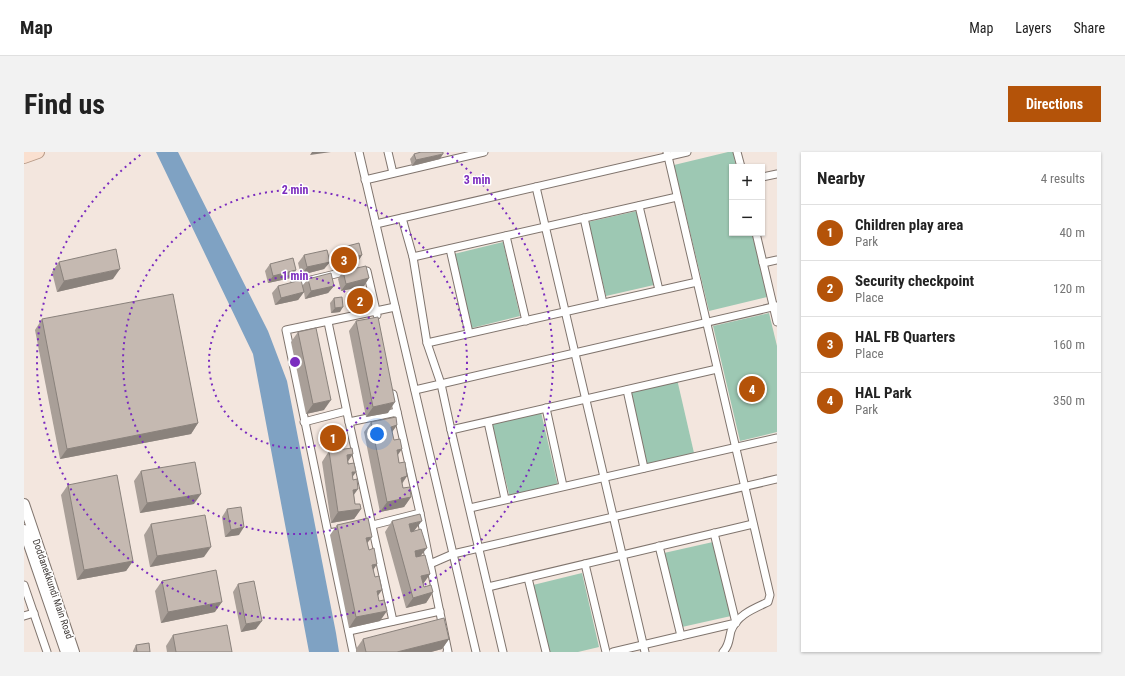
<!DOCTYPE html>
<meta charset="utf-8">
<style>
body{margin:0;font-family:"Roboto Condensed",sans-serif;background:#f2f2f2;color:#222}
.controls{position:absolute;right:12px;top:12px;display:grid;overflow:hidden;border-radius:0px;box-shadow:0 1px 3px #0004}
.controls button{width:36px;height:36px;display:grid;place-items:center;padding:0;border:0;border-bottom:1px solid #e0e0e0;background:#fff;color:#222;font:20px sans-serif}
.you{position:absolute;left:353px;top:282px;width:14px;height:14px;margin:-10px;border:3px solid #fff;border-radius:50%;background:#1a73e8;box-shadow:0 0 0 6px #1a73e833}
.badge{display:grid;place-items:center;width:26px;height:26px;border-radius:50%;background:#b45309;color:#fff;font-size:13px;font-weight:700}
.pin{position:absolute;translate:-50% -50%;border:2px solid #fff;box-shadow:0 1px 4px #0006}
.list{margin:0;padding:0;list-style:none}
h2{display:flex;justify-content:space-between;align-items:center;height:52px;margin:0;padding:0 16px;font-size:17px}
h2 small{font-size:13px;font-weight:400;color:#767676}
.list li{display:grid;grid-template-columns:26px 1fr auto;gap:12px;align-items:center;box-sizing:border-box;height:56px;padding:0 16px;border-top:1px solid #e0e0e0}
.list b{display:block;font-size:15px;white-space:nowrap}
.list p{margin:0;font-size:13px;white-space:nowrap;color:#767676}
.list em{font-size:13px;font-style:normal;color:#767676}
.map{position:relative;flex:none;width:753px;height:500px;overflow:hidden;border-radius:0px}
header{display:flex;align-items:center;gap:24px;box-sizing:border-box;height:56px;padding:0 20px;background:#fff;border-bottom:1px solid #e0e0e0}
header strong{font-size:19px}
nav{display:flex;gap:22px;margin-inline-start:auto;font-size:14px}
.intro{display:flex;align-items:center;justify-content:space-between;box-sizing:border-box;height:96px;padding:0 24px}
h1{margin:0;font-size:28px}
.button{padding:10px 18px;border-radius:0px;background:#b45309;color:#fff;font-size:14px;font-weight:700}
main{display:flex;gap:24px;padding:0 24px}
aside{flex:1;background:#fff;border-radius:0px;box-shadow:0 1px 3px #0004}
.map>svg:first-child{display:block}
.green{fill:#9dc8b3}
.water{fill:#7fa2c3}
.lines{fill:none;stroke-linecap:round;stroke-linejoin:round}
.street-casing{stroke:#80756e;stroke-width:9}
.secondary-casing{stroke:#80756e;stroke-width:12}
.primary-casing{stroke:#b79986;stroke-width:14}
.street{stroke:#fff;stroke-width:7}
.secondary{stroke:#fff;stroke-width:10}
.primary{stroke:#fae0d0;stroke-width:12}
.wall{fill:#a99f98}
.shaded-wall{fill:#8a827c}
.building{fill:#c5b9b1;stroke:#8a827c}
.ring{fill:none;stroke:#7b2cbf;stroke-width:2;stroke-dasharray:2 4}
.labels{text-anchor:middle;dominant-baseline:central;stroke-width:3;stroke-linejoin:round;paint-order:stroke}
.street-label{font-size:10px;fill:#403b38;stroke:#fff}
.centre{fill:#7b2cbf;stroke:#fff;stroke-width:2}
.ring-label{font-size:12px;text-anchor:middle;font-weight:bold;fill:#7b2cbf;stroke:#fff;stroke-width:3;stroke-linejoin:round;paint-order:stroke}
</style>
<header>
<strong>Map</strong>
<nav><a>Map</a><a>Layers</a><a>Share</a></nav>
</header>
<div class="intro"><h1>Find us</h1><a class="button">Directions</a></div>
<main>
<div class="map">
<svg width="753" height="500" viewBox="0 0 753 500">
<rect width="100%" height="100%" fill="#f3e6de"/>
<g class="green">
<path d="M704,0H709L712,15H708V81H728L743,145L685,159L650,13Z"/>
<path d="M613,59L630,133L582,144L564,70Z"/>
<path d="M479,90L496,164L448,176L430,102Z"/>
<path d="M745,161L753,194V280L716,289L689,174Z"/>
<path d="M653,227L670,301L622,313L604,239Z"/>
<path d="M517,260L534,334L486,346L468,272Z"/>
<path d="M689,390L707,464L658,475L640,401Z"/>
<path d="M558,421L575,495L554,500H525L509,433Z"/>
</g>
<path class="water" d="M132,0H154L244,179L263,229L312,481L315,500H285L229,202Z"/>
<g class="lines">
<defs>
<g id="street">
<path d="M335,0L452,500"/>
<path d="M364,0L369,21"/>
<path d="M643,0L746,443L744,450C729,457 713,463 707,479C705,487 705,494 699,500"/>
<path d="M713,0L717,15"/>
<path d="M738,25L753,22"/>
<path d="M341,28L460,0"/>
<path d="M512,35L621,500"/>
<path d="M615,54L635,138"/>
<path d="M378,66L389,105L403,191L417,232L427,278L479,500"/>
<path d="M560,66L579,151"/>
<path d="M352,72L663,0"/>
<path d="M732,81L753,170"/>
<path d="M482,84L502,169"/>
<path d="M426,97L445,181"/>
<path d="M389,105L653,45"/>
<path d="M739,111L753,108"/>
<path d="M343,119L353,163"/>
<path d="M270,132L328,118"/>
<path d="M304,170L325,270L369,469"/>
<path d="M403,191L673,130"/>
<path d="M391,238L753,154"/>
<path d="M603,238L620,316"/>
<path d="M369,242L396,361"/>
<path d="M522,256L539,334"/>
<path d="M280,270L322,259"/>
<path d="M325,270L373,260"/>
<path d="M464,270L481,347"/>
<path d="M427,278L693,217"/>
<path d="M446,356L753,286"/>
<path d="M337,376L396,361L406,412L429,402L753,327"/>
<path d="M317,379L304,381L262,178L371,155"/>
<path d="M304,381L329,500"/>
<path d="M635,394L657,484"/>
<path d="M406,412L424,500H423"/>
<path d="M561,412L582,500"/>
<path d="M504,426L522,500"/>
<path d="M0,433L23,500"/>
<path d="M464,435L729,372"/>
<path d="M0,464L10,461"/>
<path d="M325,479L416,459"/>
<path d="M589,500L712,471L690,381"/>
</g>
<g id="secondary">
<path d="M0,352L50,500"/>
<path d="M0,378L42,500"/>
</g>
<path id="primary" d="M0,5L14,0"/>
</defs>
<use href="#street" class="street-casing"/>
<use href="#secondary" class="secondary-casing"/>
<use href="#primary" class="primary-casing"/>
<use href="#street" class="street"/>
<use href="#secondary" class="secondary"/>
<use href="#primary" class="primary"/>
</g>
<g class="wall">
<path d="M390,2L416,7L388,14L386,7Z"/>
<path d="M312,97L338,103L333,111L310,117L307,104Z"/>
<path d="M280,103L306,110L300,117L277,123L274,111Z"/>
<path d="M35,110L89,127L33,140L28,120Z"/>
<path d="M246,112L272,118L267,126L244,131L241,119Z"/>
<path d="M319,119L345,126L340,134L317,139L314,127Z"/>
<path d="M284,127L310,134L304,141L281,147L280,140L274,148L251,153L248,141L254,134H278Z"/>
<path d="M332,142L341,153L333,155L331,145Z"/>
<path d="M310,146L316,160L307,161L306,151Z"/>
<path d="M18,167L174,271L167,282L36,307L11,178Z"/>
<path d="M332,169L364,261L342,265L325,179Z"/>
<path d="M274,180L300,258L282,262L267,190Z"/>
<path d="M347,270L373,273L368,280L375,311L383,324L378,332L379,336L387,345L380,355L356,360L340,280Z"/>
<path d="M305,299L329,302L324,309L328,325L331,352L337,357L330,367L307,371L298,310Z"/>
<path d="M117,319L170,352L116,361L110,329Z"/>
<path d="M44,333L109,409L102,419L53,428L37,343Z"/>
<path d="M203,357L215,383L201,385L198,365Z"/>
<path d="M368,369L391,379L397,403L406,422L399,432L400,435L409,440L402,451L382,456L361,380Z"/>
<path d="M127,372L180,405L126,415L120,383Z"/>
<path d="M313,373L348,385L343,391L345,398L353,412L349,418L354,445L356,469L325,476L306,383Z"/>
<path d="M138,429L191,460L137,471L131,439Z"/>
<path d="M214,432L232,477L217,480L209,440Z"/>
<path d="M149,483L208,500H143L142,494Z"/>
<path d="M339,487H425L418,497L407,500H332V497Z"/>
<path d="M112,493L126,500H109V499Z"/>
</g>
<g class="shaded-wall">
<path d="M288,0H307L286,3Z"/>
<path d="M419,2L416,7L388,14L392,8Z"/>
<path d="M338,103L333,111L310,117L315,109Z"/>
<path d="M306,110L300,117L277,123L283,115Z"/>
<path d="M96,117L89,127L33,140L40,129Z"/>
<path d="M272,118L267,126L244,131L249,124Z"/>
<path d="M345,126L340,134L317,139L322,132Z"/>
<path d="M310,134L304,141L281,147L287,139Z"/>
<path d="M280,140L274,148L251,153L257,146Z"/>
<path d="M343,150L341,153L333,155L335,152Z"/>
<path d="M319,155L316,160L307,161L311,156Z"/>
<path d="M307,248L300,258L282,262L289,252Z"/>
<path d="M371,250L364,261L342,265L349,255Z"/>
<path d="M174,271L167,282L36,307L43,297Z"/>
<path d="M373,273L366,283L367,275Z"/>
<path d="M378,297L371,307L373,298Z"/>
<path d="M329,302L322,312L323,303Z"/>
<path d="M328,320H332L325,330Z"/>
<path d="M383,324L376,334L377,326Z"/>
<path d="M334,337L327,347L329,338Z"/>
<path d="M177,342L170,352L116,361L123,351Z"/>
<path d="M387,345L380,355L356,360L363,350Z"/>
<path d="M337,357L330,367L307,371L314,360Z"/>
<path d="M398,369L390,379L378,383L385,372Z"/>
<path d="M220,375L215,383L201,385L207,378Z"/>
<path d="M348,385L340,395L342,386Z"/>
<path d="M187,395L180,405L126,415L133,404Z"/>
<path d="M403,396L395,406L384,409L391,399Z"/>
<path d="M109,409L102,419L53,428L60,418Z"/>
<path d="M353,412L346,423L348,413Z"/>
<path d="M406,422L399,432L397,424Z"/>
<path d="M358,438L351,448L353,439Z"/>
<path d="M409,440L402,451L382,456L389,446Z"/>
<path d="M198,450L191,460L137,471L144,460Z"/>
<path d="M363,459L356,469L325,476L332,465Z"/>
<path d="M238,469L232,477L217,480L222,472Z"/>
<path d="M425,487L418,497L407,500H373Z"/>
</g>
<g class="building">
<path d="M397,0H419V2L392,8L390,2Z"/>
<path d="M335,91L338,103L315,109L312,97Z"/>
<path d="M92,97L96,117L40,129L35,110Z"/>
<path d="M303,98L306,110L283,115L280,103Z"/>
<path d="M269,106L272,118L249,124L246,112Z"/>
<path d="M342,114L345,126L322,132L319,119Z"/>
<path d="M307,121L310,134L287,139L284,127Z"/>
<path d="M277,128L280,140L257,146L254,134Z"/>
<path d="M340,141L343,150L335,152L332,142Z"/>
<path d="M149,142L174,271L43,297L18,167Z"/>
<path d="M318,145L319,155L311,156L310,146Z"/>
<path d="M354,165L371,250L349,255L332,169Z"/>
<path d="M292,176L307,248L289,252L274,180Z"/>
<path d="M372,265L373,273L367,275L370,288L376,287L378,297L373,298L375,311L381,310L383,324L377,326L379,336L386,335L387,345L363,350L347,270Z"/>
<path d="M328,296L329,302L323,303L324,312L330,311L332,320H328L329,328L333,327L334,337L329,338L331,352H336L337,357L314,360L305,299Z"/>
<path d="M171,310L177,342L123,351L117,319Z"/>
<path d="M93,323L109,409L60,418L44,333Z"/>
<path d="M217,355L220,375L207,378L203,357Z"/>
<path d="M396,362L398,369L385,372L387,380L397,377L403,396L391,399L392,405L401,403L406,422L397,424L400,435L407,433L409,440L389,446L368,369Z"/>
<path d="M181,363L187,395L133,404L127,372Z"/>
<path d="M344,366L348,385L342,386L345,398L350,396L353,412L348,413L351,425L355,424L358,438L353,439L355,449L360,448L363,459L332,465L313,373Z"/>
<path d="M192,418L198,450L144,460L138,429Z"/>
<path d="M230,429L238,469L222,472L214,432Z"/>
<path d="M420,466L425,487L373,500H342L339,487Z"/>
<path d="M203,473L208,500H152L149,483Z"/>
<path d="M125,491L126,500H113L112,493Z"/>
</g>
<g class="ring">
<circle cx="271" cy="210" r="86"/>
<circle cx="271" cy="210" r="172"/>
<path d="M423 1A258 258 0 1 1 119 1"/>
</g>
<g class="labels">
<g class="street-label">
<text transform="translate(29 437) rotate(71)">Doddanekkundi Main Road</text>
</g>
</g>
<circle cx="271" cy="210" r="6" class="centre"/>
<g class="ring-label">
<text x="453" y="32">3 min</text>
<text x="271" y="42">2 min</text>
<text x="271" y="128">1 min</text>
</g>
</svg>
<div class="controls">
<button>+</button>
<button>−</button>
</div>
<div class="you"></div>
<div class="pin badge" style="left:309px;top:286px">1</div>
<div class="pin badge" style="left:336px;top:149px">2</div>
<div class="pin badge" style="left:320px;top:108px">3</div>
<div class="pin badge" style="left:728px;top:237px">4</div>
</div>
<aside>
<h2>Nearby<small>4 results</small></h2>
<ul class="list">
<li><span class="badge">1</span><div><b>Children play area</b><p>Park</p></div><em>40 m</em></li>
<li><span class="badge">2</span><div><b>Security checkpoint</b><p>Place</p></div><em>120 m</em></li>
<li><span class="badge">3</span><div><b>HAL FB Quarters</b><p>Place</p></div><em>160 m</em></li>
<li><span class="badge">4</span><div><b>HAL Park</b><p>Park</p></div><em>350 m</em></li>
</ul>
</aside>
</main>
